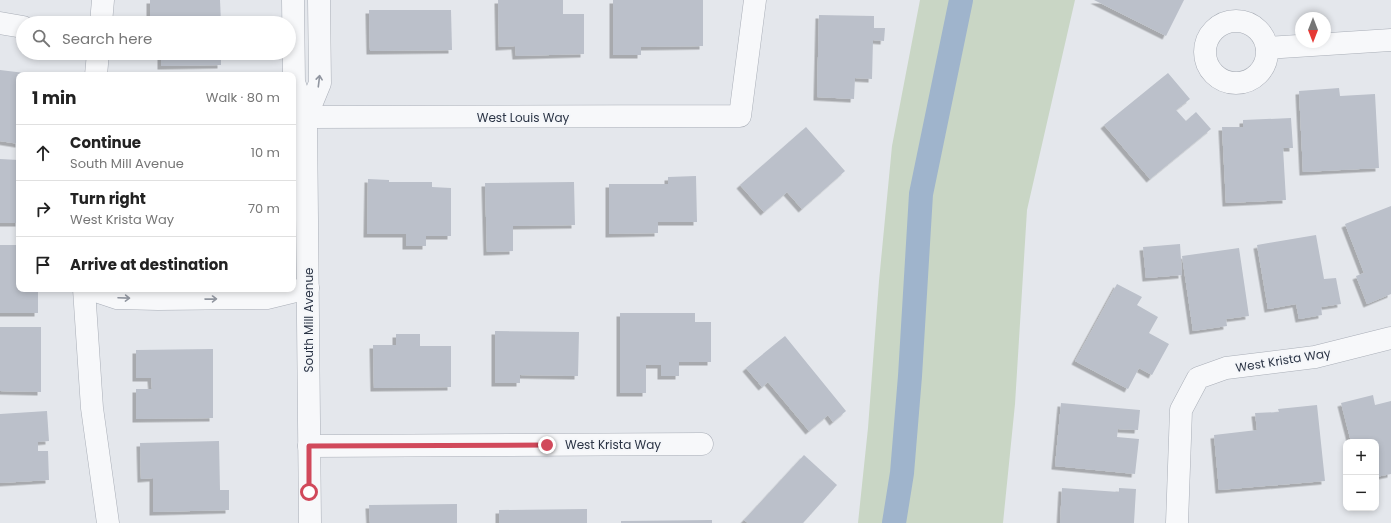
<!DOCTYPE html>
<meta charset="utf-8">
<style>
body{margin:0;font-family:Poppins,sans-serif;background:#f6f6f6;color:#222}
.controls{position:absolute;right:12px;bottom:12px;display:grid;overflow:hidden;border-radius:8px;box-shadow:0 2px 6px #0003}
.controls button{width:36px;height:36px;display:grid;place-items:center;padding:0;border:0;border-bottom:1px solid #e0e0e0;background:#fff;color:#222;font:20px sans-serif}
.compass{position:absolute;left:1295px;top:12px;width:36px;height:36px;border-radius:50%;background:#fff;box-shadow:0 2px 6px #0003;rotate:180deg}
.stop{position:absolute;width:12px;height:12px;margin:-9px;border:3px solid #d1495b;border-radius:50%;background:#fff}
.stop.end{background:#d1495b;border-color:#fff;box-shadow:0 1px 4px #0008}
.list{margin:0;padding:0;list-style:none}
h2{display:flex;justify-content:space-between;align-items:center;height:52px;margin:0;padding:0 16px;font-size:17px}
h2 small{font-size:13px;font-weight:400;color:#767676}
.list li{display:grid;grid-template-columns:26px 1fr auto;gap:12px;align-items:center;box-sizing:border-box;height:56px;padding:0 16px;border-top:1px solid #e0e0e0}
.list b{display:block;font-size:15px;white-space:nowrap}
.list p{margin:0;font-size:13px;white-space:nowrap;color:#767676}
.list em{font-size:13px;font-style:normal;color:#767676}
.icon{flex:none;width:22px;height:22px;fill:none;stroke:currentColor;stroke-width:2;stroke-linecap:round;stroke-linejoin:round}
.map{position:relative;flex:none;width:1391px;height:523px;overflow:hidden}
.search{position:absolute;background:#fff;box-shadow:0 2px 6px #0003;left:16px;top:16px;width:280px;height:44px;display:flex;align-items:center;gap:10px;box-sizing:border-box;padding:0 14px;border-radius:22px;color:#767676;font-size:15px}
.panel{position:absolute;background:#fff;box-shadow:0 2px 6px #0003;left:16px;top:72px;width:280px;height:220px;border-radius:8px}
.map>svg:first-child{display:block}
.green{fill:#c9d6c5}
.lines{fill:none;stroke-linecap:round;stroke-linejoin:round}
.canal{stroke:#9fb4cc;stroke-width:24}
.building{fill:#bbc0ca;filter:url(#shadow)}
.minor-casing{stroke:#a9aeb7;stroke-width:23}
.minor{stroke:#f7f8fa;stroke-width:22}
.oneway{stroke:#9196a0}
.route{stroke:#d1495b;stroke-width:5}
.labels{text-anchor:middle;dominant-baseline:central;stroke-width:3.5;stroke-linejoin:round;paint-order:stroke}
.street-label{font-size:12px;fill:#2b3445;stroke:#f4f6f9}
</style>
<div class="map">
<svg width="1391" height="523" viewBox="0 0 1391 523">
<defs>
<filter id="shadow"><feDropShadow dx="-3.5" dy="3.5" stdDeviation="0" flood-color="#0004"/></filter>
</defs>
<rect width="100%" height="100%" fill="#e4e7ec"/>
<path class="green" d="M920,0H1075L1027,210L1015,404L1003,523H858L868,428L879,281L892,146Z"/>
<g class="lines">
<path class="canal" d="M894,523L902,473L910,376L921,194L961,0"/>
</g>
<g class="building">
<path d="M150,0H220L221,23H150Z"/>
<path d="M498,0H563V14H584V54L516,56L515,46L499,47Z"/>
<path d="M613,0H703V46L641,47V55H613Z"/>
<path d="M1094,0H1184L1166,36Z"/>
<path d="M369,10H451L452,50L370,51Z"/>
<path d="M819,15L874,16V28H885L884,41L873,40L872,79L855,78L854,99L817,97Z"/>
<path d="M161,53H221V65L161,66Z"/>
<path d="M0,70L33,74L19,75V144L0,141Z"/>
<path d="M1168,73L1190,99L1176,110L1186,121L1196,112L1211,129L1150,179L1104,125Z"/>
<path d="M1339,88L1340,96L1375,94L1379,168L1303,172L1299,91Z"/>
<path d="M1291,118L1293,148H1283L1286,200L1226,203L1222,127H1243V120Z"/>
<path d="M806,127L845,171L802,209L787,192L764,212L740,185Z"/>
<path d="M0,159L19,160V223H0Z"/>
<path d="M696,176L697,222H658V233L609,234V184H668V177Z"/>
<path d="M368,179L389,180V182H432V187L451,188V236H426V246H406V234H367Z"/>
<path d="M574,182L575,225L513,226V251L487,252L485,183Z"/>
<path d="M1391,206V294L1367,304L1356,276L1364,273L1345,224Z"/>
<path d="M1316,235L1324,279L1336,278L1341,304L1321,307L1322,315L1299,319L1296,304L1268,309L1257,245Z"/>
<path d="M1180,244L1182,275L1146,278L1143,247Z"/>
<path d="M0,245H19V289H38V313H0Z"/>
<path d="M1239,248L1249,316L1226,319L1227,326L1193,331L1182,256Z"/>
<path d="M1117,284L1142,297L1137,305L1158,317L1149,333L1169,344L1152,375L1139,368L1128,389L1075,361Z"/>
<path d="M620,313H695V322H711V362H679V376H661V365H646V393H620Z"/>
<path d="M0,327H41V392L0,391Z"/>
<path d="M495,331L579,332L578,376L520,375V383H495Z"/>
<path d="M396,334H420V346H451V387L374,388L373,345H396Z"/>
<path d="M785,336L846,411L833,422L828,415L809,431L768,382L762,387L746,368Z"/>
<path d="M213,349V418L136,419V389H152L151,378H136V350Z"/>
<path d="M1373,395L1375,405L1391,401V474L1376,477V442H1351L1341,403Z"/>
<path d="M1061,403L1140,410L1138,430L1118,429L1117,437L1139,439L1135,474L1055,466Z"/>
<path d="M1317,405L1325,481L1219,490L1214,435L1257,430L1255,413L1279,412L1278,409Z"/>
<path d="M47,411L49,441L38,442V451H48L49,480L0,483V414Z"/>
<path d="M219,441L220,490H229V510L153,512V478L141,479L140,443Z"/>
<path d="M804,455L837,485L803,523H748L744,520Z"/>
<path d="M1062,488L1119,492V488L1136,489L1134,523H1060Z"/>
<path d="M457,504V523H370L369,505Z"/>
<path d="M587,509V523H499V510Z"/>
<path d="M712,520V523H621V521Z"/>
</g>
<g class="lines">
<defs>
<g id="minor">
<path d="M293,0L294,82L306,117L310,523"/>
<circle cx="1236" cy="52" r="31"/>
<path d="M0,23L23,27"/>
<path d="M101,23L103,0"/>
<path d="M1267,48L1391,40"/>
<path d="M96,75L98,53"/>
<path d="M306,117L740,116L755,0"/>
<path d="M306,117L320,83L319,0"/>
<path d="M84,289L92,408L108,523"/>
<path d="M90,289L117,298L158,299L267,298L308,288"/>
<path d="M309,446L702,444"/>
<path d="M1177,523L1181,410L1198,378L1226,368L1315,357L1391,338"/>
</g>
</defs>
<use href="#minor" class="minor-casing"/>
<use href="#minor" class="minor"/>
</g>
<defs><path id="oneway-shaft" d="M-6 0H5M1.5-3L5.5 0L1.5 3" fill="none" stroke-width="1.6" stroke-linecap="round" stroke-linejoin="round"/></defs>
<g class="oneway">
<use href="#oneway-shaft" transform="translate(319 81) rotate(-83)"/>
<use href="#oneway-shaft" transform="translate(124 298) rotate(2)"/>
<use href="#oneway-shaft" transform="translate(211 299) rotate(-1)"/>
</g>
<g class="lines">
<path class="route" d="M309,492V446L547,445"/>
</g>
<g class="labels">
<g class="street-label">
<text x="523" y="117">West Louis Way</text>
<text transform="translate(308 320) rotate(-90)">South Mill Avenue</text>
<text transform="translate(1283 360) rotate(-9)">West Krista Way</text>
<text x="613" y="444">West Krista Way</text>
</g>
</g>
</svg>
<div class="controls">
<button>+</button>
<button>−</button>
</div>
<svg class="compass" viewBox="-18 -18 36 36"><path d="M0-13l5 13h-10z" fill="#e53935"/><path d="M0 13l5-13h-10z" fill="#767676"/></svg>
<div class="stop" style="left:309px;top:492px"></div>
<div class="stop end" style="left:547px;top:445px"></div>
<div class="search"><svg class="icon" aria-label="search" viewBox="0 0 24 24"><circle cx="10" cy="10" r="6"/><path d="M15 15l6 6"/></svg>Search here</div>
<section class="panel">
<h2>1 min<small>Walk · 80 m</small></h2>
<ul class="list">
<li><svg class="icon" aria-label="ahead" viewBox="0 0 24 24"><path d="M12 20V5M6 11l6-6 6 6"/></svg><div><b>Continue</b><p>South Mill Avenue</p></div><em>10 m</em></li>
<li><svg class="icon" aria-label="right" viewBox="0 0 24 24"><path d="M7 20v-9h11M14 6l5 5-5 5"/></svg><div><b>Turn right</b><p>West Krista Way</p></div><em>70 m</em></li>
<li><svg class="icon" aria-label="arrive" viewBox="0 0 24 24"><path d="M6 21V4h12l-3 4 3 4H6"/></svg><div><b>Arrive at destination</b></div></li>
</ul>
</section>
</div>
